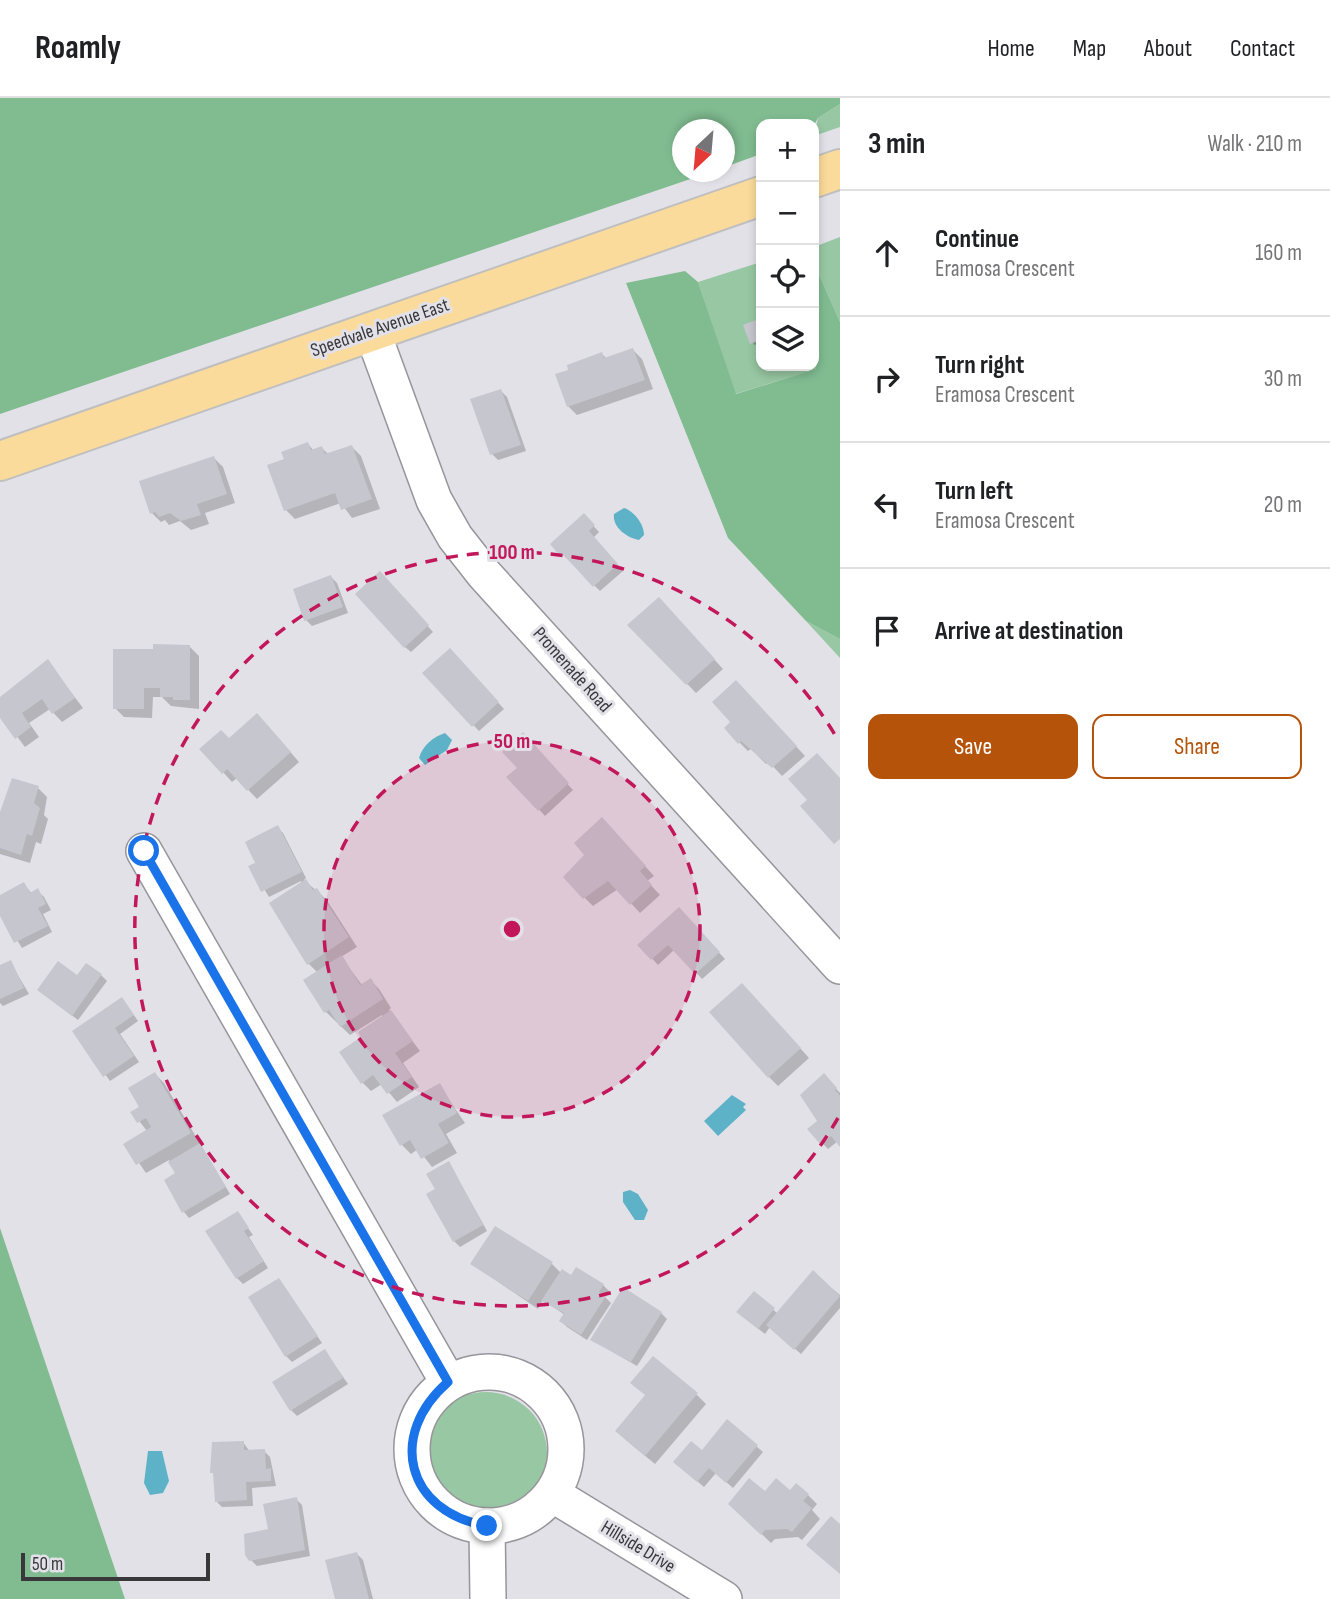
<!DOCTYPE html>
<meta charset="utf-8">
<style>
body{margin:0;font-family:"Sofia Sans Condensed",sans-serif;background:#f6f6f6;color:#202124}
.controls{position:absolute;right:21px;top:21px;display:grid;overflow:hidden;border-radius:14px;box-shadow:0 4px 10px #0003}
.controls button{width:63px;height:63px;display:grid;place-items:center;padding:0;border:0;border-bottom:2px solid #e0e0e0;background:#fff;color:#202124;font:35px sans-serif}
.compass{position:absolute;left:672px;top:21px;width:63px;height:63px;border-radius:50%;background:#fff;box-shadow:0 4px 10px #0003;rotate:206deg}
.scale{position:absolute;left:21px;bottom:18px;width:189px;box-sizing:border-box;padding-left:7px;border:4px solid #38373a;border-top:0;font-size:19px;line-height:24px;white-space:nowrap;color:#38373a;-webkit-text-stroke:5px #e3e1e8;paint-order:stroke}
.stop{position:absolute;width:21px;height:21px;margin:-16px;border:5px solid #1a73e8;border-radius:50%;background:#fff}
.stop.end{background:#1a73e8;border-color:#fff;box-shadow:0 2px 7px #0008}
.list{margin:0;padding:0;list-style:none}
h2{display:flex;justify-content:space-between;align-items:center;height:91px;margin:0;padding:0 28px;font-size:30px}
h2 small{font-size:23px;font-weight:400;color:#757577}
.list li{display:grid;grid-template-columns:46px 1fr auto;gap:21px;align-items:center;box-sizing:border-box;height:126px;padding:0 28px;border-top:2px solid #e0e0e0}
.list b{display:block;font-size:26px;white-space:nowrap}
.list p{margin:0;font-size:23px;white-space:nowrap;color:#757577}
.list em{font-size:23px;font-style:normal;color:#757577}
.actions{display:flex;gap:14px;padding:21px 28px}
.actions a{flex:1;padding:16px 0;border:2px solid #b45309;border-radius:14px;text-align:center;font-size:24px;color:#b45309}
.actions .main{background:#b45309;color:#fff}
.icon{flex:none;width:38px;height:38px;fill:none;stroke:currentColor;stroke-width:2;stroke-linecap:round;stroke-linejoin:round}
.map{position:relative;flex:none;width:840px;height:1501px;overflow:hidden}
header{display:flex;align-items:center;gap:42px;box-sizing:border-box;height:98px;padding:0 35px;background:#fff;border-bottom:2px solid #e0e0e0}
header strong{font-size:33px}
nav{display:flex;gap:38px;margin-inline-start:auto;font-size:24px}
main{display:flex}
aside{flex:1;background:#fff}
.map>svg:first-child{display:block}
.green{fill:#98c7a3}
.forest{fill:#81bc91}
.water{fill:#5db2c8}
.shadow{fill:#0003}
.building{fill:#c6c6ce}
.lines{fill:none;stroke-linecap:round;stroke-linejoin:round}
.minor-casing{stroke:#97949b;stroke-width:38}
.major-casing{stroke:#bfbfc0;stroke-width:42}
.minor{stroke:#fff;stroke-width:35}
.major{stroke:#fbdb9b;stroke-width:38}
.route{stroke:#1a73e8;stroke-width:9}
.ring{fill:none;stroke:#c2185b;stroke-width:3.5;stroke-dasharray:12 9}
.labels{text-anchor:middle;dominant-baseline:central;stroke-width:6;stroke-linejoin:round;paint-order:stroke}
.street-label{font-size:19px;fill:#38373a;stroke:#e3e1e8}
.centre{fill:#c2185b;stroke:#e3e1e8;stroke-width:3.5}
.ring-label{font-size:21px;text-anchor:middle;font-weight:bold;fill:#c2185b;stroke:#e3e1e8;stroke-width:6;stroke-linejoin:round;paint-order:stroke}
</style>
<header>
<strong>Roamly</strong>
<nav><a>Home</a><a>Map</a><a>About</a><a>Contact</a></nav>
</header>
<main>
<div class="map">
<svg width="840" height="1501" viewBox="0 0 840 1501">
<rect width="100%" height="100%" fill="#e3e1e8"/>
<g class="green">
<path d="M840,6V29L814,38L818,20Z"/>
<path d="M840,139V224L814,165V149Z"/>
<path d="M761,164V268H814V261L817,271L735,296L698,184Z"/>
<path d="M806,523L840,541V560Z"/>
<circle cx="486" cy="1355" r="61"/>
</g>
<g class="forest">
<path d="M0,0H840V6L818,20L814,27L761,26V56L725,69L724,32H682V74H711L0,316Z"/>
<path d="M814,165L840,224V541L806,523L728,440L626,185L685,173L698,184L736,296L816,271Z"/>
<path d="M0,1130L125,1501H0Z"/>
</g>
<g class="water">
<path d="M624,410C634,413 644,426 644,437L639,442C627,440 612,429 614,416Z"/>
<path d="M445,635L452,642L447,652L425,667L419,660C423,647 433,639 445,635Z"/>
<path d="M732,997L746,1006L743,1009L746,1012L718,1038L704,1023Z"/>
<path d="M630,1092L638,1096L648,1112L644,1122H635L623,1104V1094Z"/>
<path d="M148,1353H162L169,1383L163,1395L150,1397L144,1385Z"/>
</g>
<g class="shadow">
<path d="M761,222V245L754,247L745,228Z"/>
<path d="M633,252L642,261L653,291L577,317L568,308L602,256L607,261Z"/>
<path d="M501,293L507,299L526,353L498,362L492,356Z"/>
<path d="M308,346L314,353L322,350L329,357L352,349L361,358L380,411L352,420L341,405L295,421L286,412V362Z"/>
<path d="M214,360L223,369L235,405L205,415L209,426L191,432L180,423L169,427L165,422L161,424L152,415Z"/>
<path d="M584,418L599,434L593,440L623,473L600,493L552,446Z"/>
<path d="M331,479L337,485L348,515L312,528L306,522Z"/>
<path d="M386,481L433,534L411,554L405,549Z"/>
<path d="M667,510L723,571L696,595L630,527Z"/>
<path d="M189,548L199,558V611L171,608L162,599H153L152,620L124,619L115,610L155,553Z"/>
<path d="M450,552L504,611L479,633L425,575Z"/>
<path d="M48,564L83,610L62,624L50,611L29,625L39,639L25,649L0,616V601Z"/>
<path d="M745,593L805,658L782,678L769,664L766,666L751,651L748,653L739,644Z"/>
<path d="M266,626L299,664L257,701L237,680L232,684L202,651Z"/>
<path d="M523,637L573,692L545,718L509,679L519,670Z"/>
<path d="M38,690L47,699L44,717L48,721L41,746L36,744L30,765L0,756V719Z"/>
<path d="M277,729L283,735L306,780L304,782L326,801L357,849L341,859L362,887L370,882L379,891L391,910L389,912L420,953L403,965L419,989L397,1004L382,986L371,993L362,984L383,919L382,917L350,937L326,914L306,883L318,875L308,865L301,783L269,799L251,769L257,766Z"/>
<path d="M611,731L654,778L647,783L660,797L640,815L618,791L593,808L584,799L587,757Z"/>
<path d="M24,786L32,796L38,793L44,799L51,812L43,816L52,834L22,850L0,814V799Z"/>
<path d="M679,812L725,861L702,881L675,851L658,867L640,847Z"/>
<path d="M10,864L29,896L3,908L0,905V869Z"/>
<path d="M101,877L107,883L78,922L39,892L77,880Z"/>
<path d="M751,896L809,960L778,988L769,979Z"/>
<path d="M127,907L138,923L120,936L139,964L110,983L74,933Z"/>
<path d="M155,976L164,985L230,1096L189,1120L184,1114L177,1076L169,1062L146,1075L126,1046L147,1033L133,1015L141,1010Z"/>
<path d="M824,978L840,995V1046L838,1043L828,1051L810,1032L819,1023Z"/>
<path d="M439,987L465,1025L446,1036L457,1055L432,1069L418,1051L411,1056L402,1047Z"/>
<path d="M449,1065L487,1133L460,1149L454,1143L437,1091Z"/>
<path d="M237,1115L253,1137L249,1139L268,1170L243,1186L237,1180Z"/>
<path d="M472,1166H552L561,1175L603,1187L609,1193L605,1199L611,1205L587,1242L567,1229L561,1223L565,1217L543,1202L538,1211Z"/>
<path d="M813,1175L840,1197V1210L801,1256L770,1229L765,1236L745,1220L754,1195L778,1216Z"/>
<path d="M279,1182L322,1245L292,1264L286,1258Z"/>
<path d="M661,1215L667,1221L637,1268L592,1242Z"/>
<path d="M325,1253L348,1286L297,1318L291,1312Z"/>
<path d="M697,1297L706,1306L655,1366L626,1342L647,1298Z"/>
<path d="M728,1324L763,1354L733,1390L716,1375L704,1389L682,1370L702,1354Z"/>
<path d="M243,1344L250,1354L264,1353L270,1359L276,1388L252,1390L253,1408L222,1409L216,1403Z"/>
<path d="M791,1394L808,1397L817,1406L812,1412L820,1421L802,1442L798,1439L775,1441L771,1445L731,1406L765,1396Z"/>
<path d="M296,1401L302,1407L310,1458L257,1468L251,1462L245,1437L270,1432Z"/>
<path d="M357,1456L363,1462L373,1501H337Z"/>
</g>
<g class="building">
<path d="M761,220V242L750,246L743,227Z"/>
<path d="M633,250L645,282L567,309L555,276L568,272L567,267L602,254L604,260Z"/>
<path d="M501,291L521,347L490,357L470,301Z"/>
<path d="M308,344L311,352L322,348L325,356L352,347L372,401L341,412L335,395L284,413L267,367L284,361L281,354Z"/>
<path d="M214,358L227,396L197,406L201,417L181,423L170,415L159,419L155,414L150,416L139,383Z"/>
<path d="M584,415L595,427L589,433L618,466L593,489L563,456L560,458L550,446Z"/>
<path d="M380,473L429,527L404,550L355,496Z"/>
<path d="M331,477L343,509L304,523L293,491Z"/>
<path d="M659,499L715,561L686,587L627,527Z"/>
<path d="M153,546L190,547V602H173V599H160V590H144V611H113V551H153Z"/>
<path d="M450,550L499,604L472,629L422,575Z"/>
<path d="M48,561L75,600L52,616L42,601L22,615L31,629L15,641L0,620V599Z"/>
<path d="M736,582L797,648L772,670L741,643L738,646L724,630L730,624L712,604Z"/>
<path d="M257,615L291,654L247,693L227,671L222,676L199,651L221,632L229,640Z"/>
<path d="M523,634L569,685L538,713L506,679L517,670L502,654Z"/>
<path d="M817,655L840,680V741L834,746L800,708L807,702L788,681Z"/>
<path d="M12,680L39,688L34,705L40,710L32,738L27,736L21,757L0,750V714Z"/>
<path d="M602,719L646,768L640,773L652,787L630,807L608,783L583,801L563,779L584,757L574,745Z"/>
<path d="M278,727L302,774L261,794L248,768L255,765L245,744Z"/>
<path d="M306,781L313,792L317,790L349,839L307,867L269,805Z"/>
<path d="M24,784L30,795L38,790L46,806L38,810L48,828L14,845L0,818V797Z"/>
<path d="M679,809L720,854L695,876L668,847L651,862L637,847Z"/>
<path d="M342,857L360,887L371,880L383,901L340,929L329,912L324,915L303,882Z"/>
<path d="M11,862L24,890L0,901V867Z"/>
<path d="M58,863L77,877L86,865L102,876L72,918L37,892Z"/>
<path d="M742,885L801,950L768,980L709,914Z"/>
<path d="M122,899L134,917L115,930L134,958L103,979L72,933Z"/>
<path d="M391,912L413,943L395,955L412,979L387,996L373,977L361,986L339,954L361,939L358,934Z"/>
<path d="M155,974L191,1035L136,1067L123,1046L151,1029L146,1020L137,1025L130,1014L139,1009L128,990Z"/>
<path d="M824,975L837,990L835,992L840,998V1049L831,1038L821,1047L807,1031L817,1023L800,997Z"/>
<path d="M440,985L457,1015L438,1026L449,1045L421,1061L410,1042L400,1048L382,1017Z"/>
<path d="M200,1045L226,1089L182,1115L164,1082L175,1075L168,1064Z"/>
<path d="M449,1063L483,1127L453,1144L426,1096L435,1091L426,1076Z"/>
<path d="M238,1113L249,1130L244,1133L264,1163L236,1181L205,1133Z"/>
<path d="M495,1128L553,1164L528,1203L470,1166Z"/>
<path d="M576,1169L604,1186L599,1194L606,1198L581,1237L559,1223L564,1215L541,1203L562,1171L571,1177Z"/>
<path d="M813,1172L840,1198L794,1252L766,1227Z"/>
<path d="M279,1180L318,1238L285,1259L248,1199Z"/>
<path d="M623,1189L662,1214L631,1264L590,1242Z"/>
<path d="M754,1193L775,1210L758,1231L736,1214Z"/>
<path d="M325,1251L343,1280L290,1313L272,1284Z"/>
<path d="M653,1258L698,1295L645,1358L615,1333L645,1297L630,1285Z"/>
<path d="M727,1321L758,1347L726,1385L709,1370L697,1384L673,1364L691,1343L702,1352Z"/>
<path d="M244,1343V1352L265,1351L266,1371L271,1370V1383L246,1384L247,1402L215,1404L213,1375H210L212,1344Z"/>
<path d="M749,1380L765,1393L776,1380L790,1392L796,1385L809,1396L803,1403L812,1410L792,1434L787,1431L765,1432L761,1437L728,1406Z"/>
<path d="M297,1399L305,1452L249,1463L245,1457L244,1436L268,1431L263,1406Z"/>
<path d="M831,1418L840,1426V1476L806,1447Z"/>
<path d="M357,1454L369,1501H335L325,1462Z"/>
</g>
<g class="lines">
<defs>
<g id="minor">
<path d="M372,233L434,402L455,439L484,476L840,868"/>
<path d="M144,753L448,1284"/>
<circle cx="489" cy="1351" r="77"/>
<path d="M552,1396L724,1501"/>
<path d="M487,1428L488,1501"/>
</g>
<g id="major">
<path d="M814,80L840,71"/>
<path d="M0,363L761,98"/>
</g>
</defs>
<use href="#minor" class="minor-casing"/>
<use href="#major" class="major-casing"/>
<use href="#minor" class="minor"/>
<use href="#major" class="major"/>
</g>
<g class="lines">
<path class="route" d="M144,753L448,1284C387,1337 406,1414 487,1428"/>
</g>
<circle cx="512" cy="831" r="188" fill="#c2185b" fill-opacity=".12"/>
<g class="ring">
<circle cx="512" cy="831" r="188"/>
<path d="M838 1020A377 377 0 1 1 838 642"/>
</g>
<g class="labels">
<g class="street-label">
<text transform="translate(380 230) rotate(-19)">Speedvale Avenue East</text>
<text transform="translate(572 572) rotate(48)">Promenade Road</text>
<text transform="translate(638 1449) rotate(31)">Hillside Drive</text>
</g>
</g>
<circle cx="512" cy="831" r="10" class="centre"/>
<g class="ring-label">
<text x="512" y="461">100 m</text>
<text x="512" y="650">50 m</text>
</g>
</svg>
<div class="controls">
<button>+</button>
<button>−</button>
<button><svg class="icon" aria-label="locate" viewBox="0 0 24 24"><circle cx="12" cy="12" r="6"/><path d="M12 2v4M12 18v4M2 12h4M18 12h4"/></svg></button>
<button><svg class="icon" aria-label="layers" viewBox="0 0 24 24"><path d="M12 4l9 5-9 5-9-5zM3 14l9 5 9-5"/></svg></button>
</div>
<svg class="compass" viewBox="-18 -18 36 36"><path d="M0-13l5 13h-10z" fill="#e53935"/><path d="M0 13l5-13h-10z" fill="#757577"/></svg>
<div class="scale">50 m</div>
<div class="stop" style="left:144px;top:753px"></div>
<div class="stop end" style="left:487px;top:1428px"></div>
</div>
<aside>
<h2>3 min<small>Walk · 210 m</small></h2>
<ul class="list">
<li><svg class="icon" aria-label="ahead" viewBox="0 0 24 24"><path d="M12 20V5M6 11l6-6 6 6"/></svg><div><b>Continue</b><p>Eramosa Crescent</p></div><em>160 m</em></li>
<li><svg class="icon" aria-label="right" viewBox="0 0 24 24"><path d="M7 20v-9h11M14 6l5 5-5 5"/></svg><div><b>Turn right</b><p>Eramosa Crescent</p></div><em>30 m</em></li>
<li><svg class="icon" aria-label="left" viewBox="0 0 24 24"><path d="M17 20v-9H6M10 6l-5 5 5 5"/></svg><div><b>Turn left</b><p>Eramosa Crescent</p></div><em>20 m</em></li>
<li><svg class="icon" aria-label="arrive" viewBox="0 0 24 24"><path d="M6 21V4h12l-3 4 3 4H6"/></svg><div><b>Arrive at destination</b></div></li>
</ul>
<div class="actions"><a class="main">Save</a><a>Share</a></div>
</aside>
</main>
